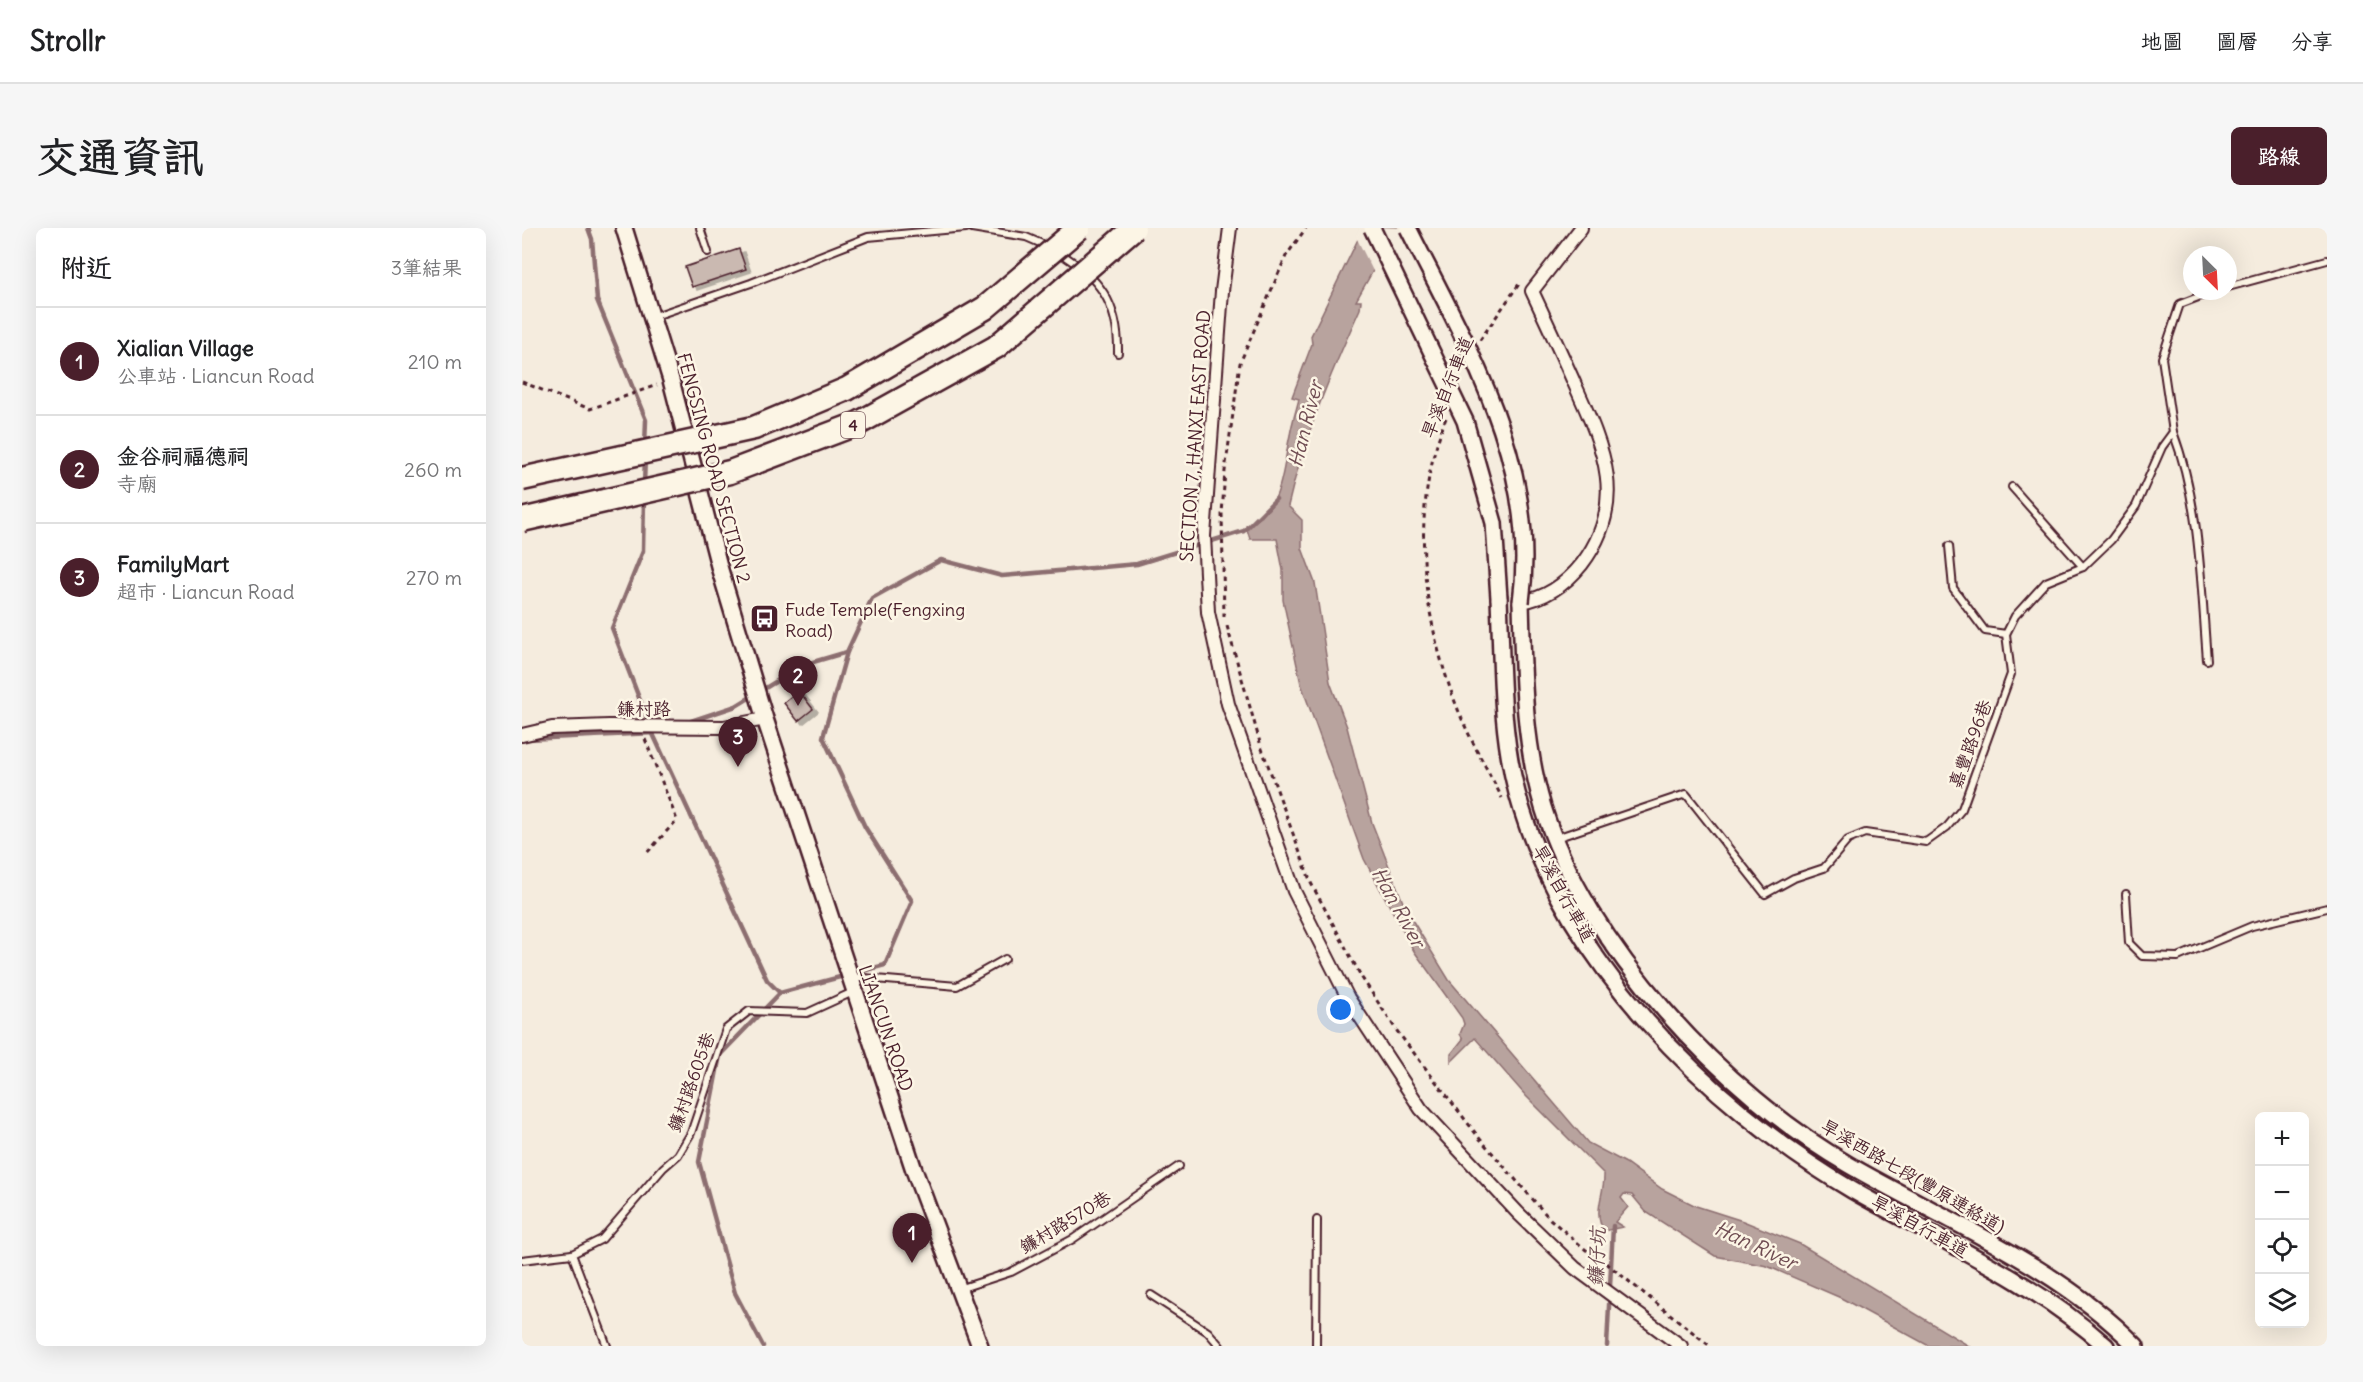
<!DOCTYPE html>
<html lang="zh-TW">
<meta charset="utf-8">
<style>
body{margin:0;font-family:Delius,"LXGW WenKai TC",sans-serif;background:#f6f6f6;color:#202124}
.controls{position:absolute;right:18px;bottom:18px;display:grid;overflow:hidden;border-radius:9px;box-shadow:0 6px 24px #0002}
.controls button{width:54px;height:54px;display:grid;place-items:center;padding:0;border:0;border-bottom:2px solid #e0e0e0;background:#fff;color:#202124;font:30px sans-serif}
.compass{position:absolute;left:1661px;top:18px;width:54px;height:54px;border-radius:50%;background:#fff;box-shadow:0 6px 24px #0002;rotate:156deg}
.you{position:absolute;left:819px;top:782px;width:21px;height:21px;margin:-15px;border:4px solid #fff;border-radius:50%;background:#1a73e8;box-shadow:0 0 0 9px #1a73e833}
.badge{display:grid;place-items:center;width:39px;height:39px;border-radius:50%;background:#4a1f2b;color:#fff;font-size:20px;font-weight:700}
.pin{position:absolute;translate:-50% -50px;filter:drop-shadow(0 2px 3px #0008)}
.pin::after{content:'';position:absolute;top:32px;width:21px;height:18px;background:inherit;clip-path:polygon(0 0,100% 0,50% 100%)}
.list{margin:0;padding:0;list-style:none}
h2{display:flex;justify-content:space-between;align-items:center;height:78px;margin:0;padding:0 24px;font-size:26px}
h2 small{font-size:20px;font-weight:400;color:#757577}
.list li{display:grid;grid-template-columns:39px 1fr auto;gap:18px;align-items:center;box-sizing:border-box;height:108px;padding:0 24px;border-top:2px solid #e0e0e0}
.list b{display:block;font-size:22px;white-space:nowrap}
.list p{margin:0;font-size:20px;white-space:nowrap;color:#757577}
.list em{font-size:20px;font-style:normal;color:#757577}
.icon{flex:none;width:33px;height:33px;fill:none;stroke:currentColor;stroke-width:2;stroke-linecap:round;stroke-linejoin:round}
.map{position:relative;flex:none;width:1805px;height:1118px;overflow:hidden;border-radius:9px}
header{display:flex;align-items:center;gap:36px;box-sizing:border-box;height:84px;padding:0 30px;background:#fff;border-bottom:2px solid #e0e0e0}
header strong{font-size:28px}
nav{display:flex;gap:33px;margin-inline-start:auto;font-size:21px}
.intro{display:flex;align-items:center;justify-content:space-between;box-sizing:border-box;height:144px;padding:0 36px}
h1{margin:0;font-size:42px}
.button{padding:15px 27px;border-radius:9px;background:#4a1f2b;color:#fff;font-size:21px;font-weight:700}
main{display:flex;gap:36px;padding:0 36px}
aside{flex:1;background:#fff;border-radius:9px;box-shadow:0 6px 24px #0002}
.map>svg:first-child{display:block}
.water{fill:#b8a39e;stroke:#8c6e70;stroke-width:1.5}
.pier{fill:#f5ecde}
.lines{fill:none;stroke-linecap:round;stroke-linejoin:round}
.stream{stroke:#8c6e70;stroke-width:4.5}
.building{fill:#cab9b1;stroke:#4a1f2b;stroke-width:1.5;filter:url(#shadow)}
.service-casing{stroke:#4a1f2b;stroke-width:10}
.minor-casing{stroke:#4a1f2b;stroke-width:16}
.tertiary-casing{stroke:#4a1f2b;stroke-width:20}
.path{stroke:#4a1f2b;stroke-width:3;stroke-dasharray:4.5 4.5;stroke-linecap:butt}
.service{stroke:#fcf5e5;stroke-width:6}
.minor{stroke:#fcf5e5;stroke-width:12}
.tertiary{stroke:#fcf5e5;stroke-width:15}
.tertiary-bridge-casing{stroke:#4a1f2b;stroke-width:20;stroke-linecap:butt}
.motorway-bridge-casing{stroke:#4a1f2b;stroke-width:27;stroke-linecap:butt}
.tertiary-bridge{stroke:#fcf5e5;stroke-width:15}
.motorway-bridge{stroke:#fcf5e5;stroke-width:22}
.labels{text-anchor:middle;dominant-baseline:central;stroke-width:5;stroke-linejoin:round;paint-order:stroke}
.shield{fill:#fcf5e5;stroke:#7f5f63;stroke-width:1.5}
.shield-label{font-size:16px;font-weight:bold;fill:#4a1f2b}
.street-label{font-size:18px;fill:#4a1f2b;stroke:#fcf5e5}
.poi-label{font-size:18px;fill:#4a1f2b;stroke:#fcf5e5;text-anchor:start}
.water-label{font-size:20px;font-style:italic;fill:#704d53;stroke:#fcf5e5}
</style>
<header>
<strong>Strollr</strong>
<nav><a>地圖</a><a>圖層</a><a>分享</a></nav>
</header>
<div class="intro"><h1>交通資訊</h1><a class="button">路線</a></div>
<main>
<aside>
<h2>附近<small>3筆結果</small></h2>
<ul class="list">
<li><span class="badge">1</span><div><b>Xialian Village</b><p>公車站 · Liancun Road</p></div><em>210 m</em></li>
<li><span class="badge">2</span><div><b>金谷祠福德祠</b><p>寺廟</p></div><em>260 m</em></li>
<li><span class="badge">3</span><div><b>FamilyMart</b><p>超市 · Liancun Road</p></div><em>270 m</em></li>
</ul>
</aside>
<div class="map">
<svg width="1805" height="1118" viewBox="0 0 1805 1118">
<defs>
<filter id="shadow"><feDropShadow dx="5" dy="3" stdDeviation="0" flood-color="#0004"/></filter>
</defs>
<rect width="100%" height="100%" fill="#f5ecde"/>
<filter id="ink" filterUnits="userSpaceOnUse"><feTurbulence type="fractalNoise" baseFrequency=".0167" numOctaves="2"/><feDisplacementMap in="SourceGraphic" scale="12" xChannelSelector="R" yChannelSelector="G"/><feConvolveMatrix kernelMatrix="1 2 1 2 8 2 1 2 1" color-interpolation-filters="sRGB"/></filter>
<g filter="url(#ink)">
<path class="water" d="M875,0L834,73H839L838,81C809,145 782,208 766,278L780,292V320L793,355L808,454L825,499L850,595L884,682L927,752L1066,915L1104,935L1140,961L1174,978L1221,993L1278,1016L1447,1118H1407L1319,1070L1245,1038L1193,1028L1124,984L1110,967L1102,966L1099,970L1106,979L1093,994L1101,999L1082,1003C1070,984 1083,966 1082,946L1004,868L953,810L929,834V826L941,811L938,806L942,796L940,790L892,723L842,631L779,456L761,372V342L755,311H728L724,298C762,283 760,241 768,207C770,195 774,183 777,171L770,169L790,116L789,108L841,1Z"/>
<path class="pier" d="M838,0H878L852,45L834,9Z"/>
<g class="lines">
<g class="stream">
<path d="M66,0L70,11L75,72L124,192L123,218"/>
<path d="M122,257L123,229"/>
<path d="M122,271L121,323L90,400L131,506L245,752L258,765"/>
<path d="M166,494L214,478L281,437L325,424"/>
<path d="M6,511L132,505"/>
<path d="M241,1118L213,1065L177,934L198,827L258,765L363,737L390,673L343,599L301,509L325,424L350,370L419,332L480,348L615,336L722,303L754,271"/>
<path d="M1085,1118L1091,998"/>
</g>
</g>
<g class="building">
<path d="M217,21L224,41L170,59L163,39Z"/>
<path d="M277,463L291,481L276,493L262,475Z"/>
</g>
<g class="lines">
<defs>
<g id="service">
<path d="M178,0L186,24"/>
<path d="M450,0L504,9L527,19"/>
<path d="M536,24C577,49 597,75 596,125"/>
<path d="M1706,59L1805,32"/>
<path d="M130,89L229,55L346,9L444,0"/>
<path d="M1651,204C1678,275 1679,357 1685,432"/>
<path d="M1490,259L1561,339"/>
<path d="M1427,318L1431,360L1463,403L1484,406"/>
<path d="M1034,610L1164,566L1243,666L1272,650L1302,640L1326,612L1343,605L1404,614L1425,599L1440,581L1489,446L1484,406L1493,388L1524,354L1561,339L1589,312L1614,278L1640,219L1651,204L1640,130L1658,76L1692,63"/>
<path d="M1604,666L1607,715L1620,728L1656,729L1730,698L1805,680"/>
<path d="M330,749L435,758L483,731"/>
<path d="M50,1026L85,1118"/>
<path d="M0,1032L50,1026L80,1011L141,940L156,927L169,905L204,801L227,783L285,785L331,764"/>
<path d="M437,1061L489,1044L551,1011L657,938"/>
<path d="M629,1067L686,1104L698,1118"/>
<path d="M794,1118L795,992"/>
</g>
<g id="minor">
<path d="M708,0L700,63L682,308L686,384L706,476L772,663L826,770L899,881L996,985L1053,1040L1159,1118"/>
<path d="M999,374C1025,370 1044,356 1060,336C1106,275 1082,221 1054,159C1040,127 1025,95 1010,63L1059,0"/>
<path d="M0,507L30,500L87,498L202,499L243,491"/>
</g>
<g id="tertiary">
<path d="M102,0L149,152L198,342L243,491L392,942L458,1118"/>
<path d="M977,370C980,436 978,500 995,565C1040,730 1185,877 1330,962C1417,1012 1509,1051 1584,1118"/>
<path d="M999,374C1001,443 1001,512 1021,579C1064,718 1202,865 1327,937C1424,993 1535,1037 1614,1118"/>
</g>
</defs>
<use href="#service" class="service-casing"/>
<use href="#minor" class="minor-casing"/>
<use href="#tertiary" class="tertiary-casing"/>
<g class="path">
<path d="M958,112L997,56"/>
<path d="M0,154L68,181L135,157"/>
<path d="M924,190C886,284 900,392 937,484C949,514 966,542 980,570"/>
<path d="M702,389L700,286L703,243L718,135L764,28L784,0"/>
<path d="M705,398L739,518L789,655L840,750L875,803L958,911L1028,991L1064,1022L1084,1035L1188,1118"/>
<path d="M123,511L155,592L123,627"/>
</g>
<use href="#service" class="service"/>
<use href="#minor" class="minor"/>
<use href="#tertiary" class="tertiary"/>
<defs>
<g id="tertiary-bridge">
<path d="M850,0L943,193L972,295L977,370"/>
<path d="M886,0C945,118 1018,237 999,374"/>
</g>
<g id="motorway-bridge">
<path d="M0,251L232,200L325,161L463,80L557,0"/>
<path d="M0,292L208,244L337,195L474,119L612,0"/>
</g>
</defs>
<use href="#tertiary-bridge" class="tertiary-bridge-casing"/>
<use href="#motorway-bridge" class="motorway-bridge-casing"/>
<use href="#tertiary-bridge" class="tertiary-bridge"/>
<use href="#motorway-bridge" class="motorway-bridge"/>
</g>
</g>
<defs>
<symbol id="bus-square" viewBox="-11 -11 22 22"><rect x="-9" y="-9" width="18" height="18" rx="4" fill="#4a1f2b" stroke="#fcf5e5"/><path d="M-5-6H5V4H4V6H2V4H-2V6H-4V4H-5ZM-3.5-4V0h7V-4ZM-3.5 1.2v1.5H-2V1.2ZM2 1.2v1.5H3.5V1.2Z" fill="#fff"/></symbol>
</defs>
<g fill-rule="evenodd">
<use href="#bus-square" x="226" y="374" width="33" height="33"/>
</g>
<g class="labels">
<rect class="shield" x="319" y="184" width="24" height="26" rx="4.5"/>
<g class="shield-label">
<text x="331" y="197">4</text>
</g>
<g class="street-label">
<text transform="translate(925 159) rotate(-68)">旱溪自行車道</text>
<text transform="translate(673 208) rotate(-86)">SECTION 7, HANXI EAST ROAD</text>
<text transform="translate(192 240) rotate(75)">FENGSING ROAD SECTION 2</text>
<text x="122" y="480">鎌村路</text>
<text transform="translate(1448 516) rotate(-70)">嘉豐路96巷</text>
<text transform="translate(1042 665) rotate(61)">旱溪自行車道</text>
<text transform="translate(364 800) rotate(71)">LIANCUN ROAD</text>
<text transform="translate(169 854) rotate(-70)">鐮村路605巷</text>
<text transform="translate(1391 948) rotate(30)">旱溪西路七段(豐原連絡道)</text>
<text transform="translate(543 994) rotate(-31)">鐮村路570巷</text>
<text transform="translate(1398 998) rotate(29)">旱溪自行車道</text>
</g>
<g class="poi-label">
<text x="263" y="381">Fude Temple(Fengxing<tspan x="263" dy="21">Road)</tspan></text>
</g>
<g class="water-label">
<text transform="translate(783 196) rotate(-76)">Han River</text>
<text transform="translate(877 679) rotate(61)">Han River</text>
<text transform="translate(1234 1017) rotate(25)">Han River</text>
<text transform="translate(1074 1029) rotate(-87)">鐮仔坑</text>
</g>
</g>
</svg>
<div class="controls">
<button>+</button>
<button>−</button>
<button><svg class="icon" aria-label="locate" viewBox="0 0 24 24"><circle cx="12" cy="12" r="6"/><path d="M12 2v4M12 18v4M2 12h4M18 12h4"/></svg></button>
<button><svg class="icon" aria-label="layers" viewBox="0 0 24 24"><path d="M12 4l9 5-9 5-9-5zM3 14l9 5 9-5"/></svg></button>
</div>
<svg class="compass" viewBox="-18 -18 36 36"><path d="M0-13l5 13h-10z" fill="#e53935"/><path d="M0 13l5-13h-10z" fill="#757577"/></svg>
<div class="you"></div>
<div class="pin badge" style="left:390px;top:1035px">1</div>
<div class="pin badge" style="left:276px;top:478px">2</div>
<div class="pin badge" style="left:216px;top:539px">3</div>
</div>
</main>
